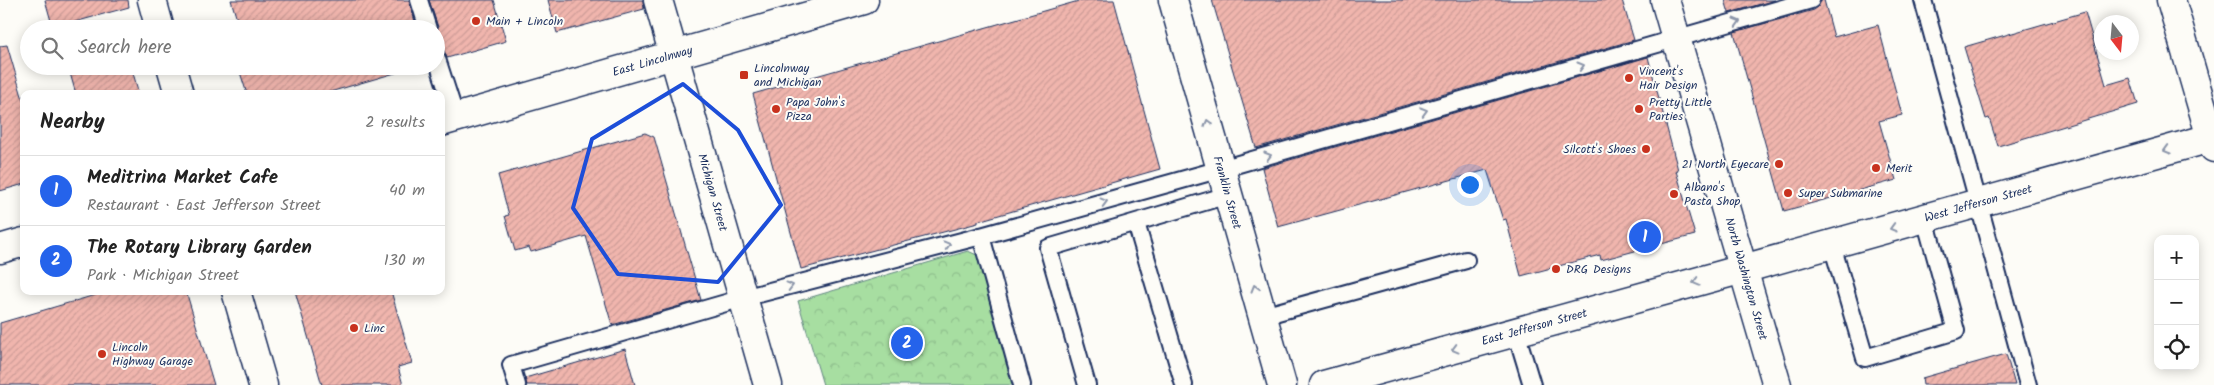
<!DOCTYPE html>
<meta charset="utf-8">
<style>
body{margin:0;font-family:Kalam,sans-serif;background:#f6f6f6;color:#222}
.controls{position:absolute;right:15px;bottom:15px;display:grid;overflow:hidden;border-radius:10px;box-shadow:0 2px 12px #0003}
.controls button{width:45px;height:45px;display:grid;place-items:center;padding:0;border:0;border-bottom:1px solid #e0e0e0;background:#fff;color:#222;font:25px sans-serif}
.compass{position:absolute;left:2094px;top:15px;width:45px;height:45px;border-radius:50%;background:#fff;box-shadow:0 2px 12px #0003;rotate:164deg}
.you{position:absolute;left:1469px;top:184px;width:18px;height:18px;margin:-12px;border:4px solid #fff;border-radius:50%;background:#1a73e8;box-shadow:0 0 0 8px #1a73e833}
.badge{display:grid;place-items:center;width:32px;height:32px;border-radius:50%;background:#2563eb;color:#fff;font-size:16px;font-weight:700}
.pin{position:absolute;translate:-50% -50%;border:2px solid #fff;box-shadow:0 1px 5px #0006}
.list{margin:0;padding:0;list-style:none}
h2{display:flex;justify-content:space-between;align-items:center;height:65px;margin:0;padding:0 20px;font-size:21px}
h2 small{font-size:16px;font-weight:400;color:#767676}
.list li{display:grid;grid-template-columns:32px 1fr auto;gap:15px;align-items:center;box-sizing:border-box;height:70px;padding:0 20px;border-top:1px solid #e0e0e0}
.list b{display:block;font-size:19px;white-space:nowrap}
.list p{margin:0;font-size:16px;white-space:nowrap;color:#767676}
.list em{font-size:16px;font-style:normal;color:#767676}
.icon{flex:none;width:28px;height:28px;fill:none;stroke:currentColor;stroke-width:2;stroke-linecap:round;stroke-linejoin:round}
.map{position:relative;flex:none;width:2214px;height:385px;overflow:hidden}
.search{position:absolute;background:#fff;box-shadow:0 2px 12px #0003;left:20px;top:20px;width:425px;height:55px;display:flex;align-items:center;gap:12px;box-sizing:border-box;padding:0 18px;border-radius:28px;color:#767676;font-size:19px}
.panel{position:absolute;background:#fff;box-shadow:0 2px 12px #0003;left:20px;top:90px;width:425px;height:205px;border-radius:10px}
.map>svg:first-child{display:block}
.park{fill:url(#park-crowns);stroke:#618680}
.building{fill:url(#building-hatch);stroke:#1b2f5e}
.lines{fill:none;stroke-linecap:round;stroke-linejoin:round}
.lane-casing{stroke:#1b2f5e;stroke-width:20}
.street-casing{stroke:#1b2f5e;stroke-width:31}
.secondary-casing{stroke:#1b2f5e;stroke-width:31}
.primary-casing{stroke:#1b2f5e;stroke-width:31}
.lane{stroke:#fdfcf7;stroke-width:16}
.street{stroke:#fdfcf7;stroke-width:28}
.secondary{stroke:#fdfcf7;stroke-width:28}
.primary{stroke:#fdfcf7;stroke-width:28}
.oneway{stroke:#8c96aa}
.marked{fill:none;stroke:#1d4ed8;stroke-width:4;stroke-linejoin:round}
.poi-dot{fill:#c8321e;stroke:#fdfcf7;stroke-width:2}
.labels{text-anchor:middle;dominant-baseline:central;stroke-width:4;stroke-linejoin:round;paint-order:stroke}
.poi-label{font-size:12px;fill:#1b2f5e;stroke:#fdfcf7;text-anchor:start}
.street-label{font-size:12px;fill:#1b2f5e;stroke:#fdfcf7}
</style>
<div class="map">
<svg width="2214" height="385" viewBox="0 0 2214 385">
<defs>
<pattern id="park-crowns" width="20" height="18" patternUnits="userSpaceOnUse" patternTransform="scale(1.25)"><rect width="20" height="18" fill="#a7dea1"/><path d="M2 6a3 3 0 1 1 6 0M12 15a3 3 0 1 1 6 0" fill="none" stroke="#8fbf8d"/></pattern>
<pattern id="building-hatch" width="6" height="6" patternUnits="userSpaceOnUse" patternTransform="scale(1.25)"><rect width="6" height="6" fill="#f0b5ad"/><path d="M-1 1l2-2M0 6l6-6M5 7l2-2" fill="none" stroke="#cd9c97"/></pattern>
</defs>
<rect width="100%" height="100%" fill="#fdfcf7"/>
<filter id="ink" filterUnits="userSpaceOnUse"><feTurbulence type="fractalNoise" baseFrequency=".02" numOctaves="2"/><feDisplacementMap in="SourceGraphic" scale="10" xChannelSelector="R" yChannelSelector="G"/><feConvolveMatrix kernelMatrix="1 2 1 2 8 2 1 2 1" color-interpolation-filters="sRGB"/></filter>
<g filter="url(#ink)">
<path class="park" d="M968,251L979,256L1016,385H823L798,301Z"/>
<g class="building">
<path d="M45,0H128L129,7L53,28Z"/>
<path d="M231,0H409L417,29H227L226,27L238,23Z"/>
<path d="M429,0H494L506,41L447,58L443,49L436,46L438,27Z"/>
<path d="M548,0H643L644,9L557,33Z"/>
<path d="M1082,0H1114L1160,169L978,221V223L801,269L753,94Z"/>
<path d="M1212,0H1622L1634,40L1256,148Z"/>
<path d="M1725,0H1775L1729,13Z"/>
<path d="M1821,0H1824L1834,37L1878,25L1902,115L1879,121L1896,180L1784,211L1734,32L1814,10L1818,7Z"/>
<path d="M2085,12L2106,85L2130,78L2138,104L1998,146L1989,118L1986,119L1964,47Z"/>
<path d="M7,45L24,103V184L0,191V46Z"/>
<path d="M1648,57L1678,170L1676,171L1695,235L1601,260L1600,255L1521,276L1506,219L1503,220L1487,170L1278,227L1262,168Z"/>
<path d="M68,66H131L139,94H76Z"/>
<path d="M238,66H419L323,94H247Z"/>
<path d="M645,133L654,137L701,300L612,325L586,236L531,252L529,247L515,251L505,216L509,215L498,175Z"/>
<path d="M109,291H186L214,385H0V323Z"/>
<path d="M295,291H391L412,363L398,367L403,385H322Z"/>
<path d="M625,349L635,385H527L525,378Z"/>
<path d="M2006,354L2015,385H1923L1922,378Z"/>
</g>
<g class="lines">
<defs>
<g id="lane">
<path d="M419,0L428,29"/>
<path d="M1923,0L2028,385"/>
<path d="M436,56L456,118"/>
<path d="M1136,223L1184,385"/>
<path d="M981,236L1022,385"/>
<path d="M1832,245L1865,358L1956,331L1925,219"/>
<path d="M1263,316L1466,260"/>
<path d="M1516,332L1532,385"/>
<path d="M517,385L511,365L743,298L981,236L1221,169L1811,0"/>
<path d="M1087,385L1048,248L1228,195"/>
</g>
<g id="street">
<path d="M152,0L160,29"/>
<path id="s1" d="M658,0L768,385"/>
<path d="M2171,0L2214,148"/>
<path d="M171,66L179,94"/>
<path id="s2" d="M1777,385L1743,269L2214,137"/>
</g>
<g id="secondary">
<path id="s3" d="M1173,0L1282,385"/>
<path d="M236,291L263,385"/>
<path id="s4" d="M1324,385L1743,269L1665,0"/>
</g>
<g id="primary">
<path id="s5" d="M441,122L864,0"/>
<path d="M0,249L24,242"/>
</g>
</defs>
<use href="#lane" class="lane-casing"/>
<use href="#street" class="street-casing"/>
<use href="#secondary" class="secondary-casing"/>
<use href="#primary" class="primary-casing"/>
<use href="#lane" class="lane"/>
<use href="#street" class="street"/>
<use href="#secondary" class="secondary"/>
<use href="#primary" class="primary"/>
</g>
<defs><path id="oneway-chevron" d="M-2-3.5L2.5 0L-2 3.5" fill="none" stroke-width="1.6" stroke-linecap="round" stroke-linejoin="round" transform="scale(1.25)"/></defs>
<g class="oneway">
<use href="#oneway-chevron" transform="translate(1737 22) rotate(-16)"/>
<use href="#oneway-chevron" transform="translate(1581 66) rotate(-16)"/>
<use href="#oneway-chevron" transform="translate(1424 111) rotate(-16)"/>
<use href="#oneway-chevron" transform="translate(1208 123) rotate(-106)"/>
<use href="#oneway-chevron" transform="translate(2167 150) rotate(164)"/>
<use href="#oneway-chevron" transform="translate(1268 156) rotate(-16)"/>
<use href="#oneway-chevron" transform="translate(1104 202) rotate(-15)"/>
<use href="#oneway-chevron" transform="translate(1893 228) rotate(164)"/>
<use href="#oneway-chevron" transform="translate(947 245) rotate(-15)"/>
<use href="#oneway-chevron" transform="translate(1696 282) rotate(165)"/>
<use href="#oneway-chevron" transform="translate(790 286) rotate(-15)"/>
<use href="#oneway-chevron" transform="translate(1255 288) rotate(-106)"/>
<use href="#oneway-chevron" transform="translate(1455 349) rotate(165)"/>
</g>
</g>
<path class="marked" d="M683,84L738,130L781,205L718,282L618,274L573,208L592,139Z"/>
<g class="poi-dot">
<circle cx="476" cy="21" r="5"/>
<rect x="739" y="70" width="10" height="10" rx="2.5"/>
<circle cx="1629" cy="78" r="5"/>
<circle cx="776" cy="109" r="5"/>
<circle cx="1639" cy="109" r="5"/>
<circle cx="1646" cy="149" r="5"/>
<circle cx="1779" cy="164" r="5"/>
<circle cx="1876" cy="168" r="5"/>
<circle cx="1788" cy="193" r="5"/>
<circle cx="1674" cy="194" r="5"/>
<circle cx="1556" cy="269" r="5"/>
<circle cx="354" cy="328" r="5"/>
<circle cx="102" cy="354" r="5"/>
</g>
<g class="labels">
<g class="poi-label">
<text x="486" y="21">Main + Lincoln</text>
<text x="754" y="68">Lincolnway<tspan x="754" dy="14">and Michigan</tspan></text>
<text x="1639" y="71">Vincent's<tspan x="1639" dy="14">Hair Design</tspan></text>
<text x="786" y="102">Papa John's<tspan x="786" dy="14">Pizza</tspan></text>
<text x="1649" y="102">Pretty Little<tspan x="1649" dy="14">Parties</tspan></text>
<text x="1636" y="149" text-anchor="end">Silcott's Shoes</text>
<text x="1769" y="164" text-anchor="end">21 North Eyecare</text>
<text x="1886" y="168">Merit</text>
<text x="1684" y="187">Albano's<tspan x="1684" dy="14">Pasta Shop</tspan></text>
<text x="1798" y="193">Super Submarine</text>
<text x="1566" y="269">DRG Designs</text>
<text x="364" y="328">Linc</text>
<text x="112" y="347">Lincoln<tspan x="112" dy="14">Highway Garage</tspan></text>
</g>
<g class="street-label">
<text stroke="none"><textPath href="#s5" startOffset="220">East Lincolnway</textPath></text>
<text stroke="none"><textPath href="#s1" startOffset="200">Michigan Street</textPath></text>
<text stroke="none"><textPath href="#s3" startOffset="200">Franklin Street</textPath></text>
<text stroke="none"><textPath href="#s2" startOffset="365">West Jefferson Street</textPath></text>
<text transform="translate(1746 279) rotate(74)">North Washington Street</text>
<text stroke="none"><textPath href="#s4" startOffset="218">East Jefferson Street</textPath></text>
</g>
</g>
</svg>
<div class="controls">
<button>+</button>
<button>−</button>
<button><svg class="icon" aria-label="locate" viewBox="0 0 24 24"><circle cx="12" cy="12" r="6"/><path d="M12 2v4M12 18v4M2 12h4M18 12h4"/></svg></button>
</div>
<svg class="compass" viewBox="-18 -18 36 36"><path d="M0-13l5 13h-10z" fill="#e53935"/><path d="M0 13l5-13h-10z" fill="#767676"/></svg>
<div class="you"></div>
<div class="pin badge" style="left:1645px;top:237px">1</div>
<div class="pin badge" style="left:907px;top:343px">2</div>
<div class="search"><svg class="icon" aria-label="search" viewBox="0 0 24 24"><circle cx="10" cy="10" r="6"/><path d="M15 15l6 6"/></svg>Search here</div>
<section class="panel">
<h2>Nearby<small>2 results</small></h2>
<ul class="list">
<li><span class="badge">1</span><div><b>Meditrina Market Cafe</b><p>Restaurant · East Jefferson Street</p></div><em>40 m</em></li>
<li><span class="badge">2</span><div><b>The Rotary Library Garden</b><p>Park · Michigan Street</p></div><em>130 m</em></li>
</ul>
</section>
</div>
